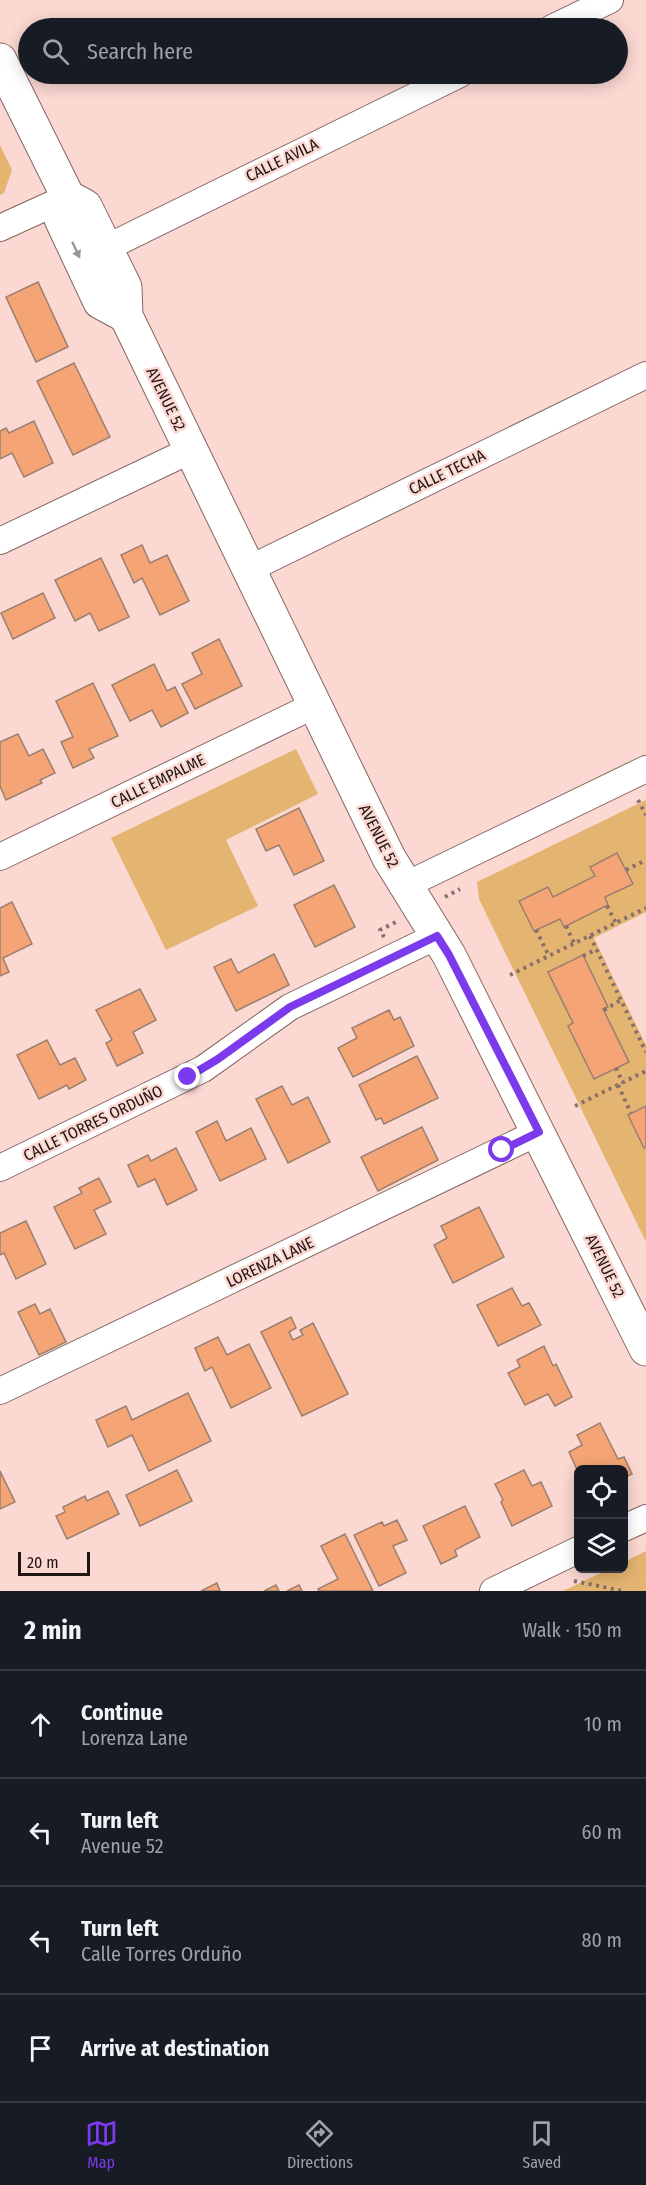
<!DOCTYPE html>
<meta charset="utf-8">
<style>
body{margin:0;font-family:"Fira Sans Condensed",sans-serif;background:#20242c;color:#f1f3f6}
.controls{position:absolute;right:18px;bottom:18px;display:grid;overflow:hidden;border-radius:9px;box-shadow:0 3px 15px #0003}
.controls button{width:54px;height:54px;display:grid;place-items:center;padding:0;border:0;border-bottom:2px solid #363941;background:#171b24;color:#f1f3f6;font:30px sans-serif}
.scale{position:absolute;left:18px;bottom:15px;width:72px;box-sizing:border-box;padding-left:6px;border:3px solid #211513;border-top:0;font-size:16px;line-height:21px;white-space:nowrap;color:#211513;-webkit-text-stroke:4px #fbd8d2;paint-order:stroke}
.stop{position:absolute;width:18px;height:18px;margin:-14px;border:4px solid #7c3aed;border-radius:50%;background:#fff}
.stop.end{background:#7c3aed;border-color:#fff;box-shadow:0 2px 6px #0008}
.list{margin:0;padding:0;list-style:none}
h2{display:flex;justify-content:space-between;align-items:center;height:78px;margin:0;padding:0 24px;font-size:26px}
h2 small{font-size:20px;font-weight:400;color:#9ea1a6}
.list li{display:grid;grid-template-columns:39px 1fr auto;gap:18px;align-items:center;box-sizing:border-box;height:108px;padding:0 24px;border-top:2px solid #363941}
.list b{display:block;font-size:22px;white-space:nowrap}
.list p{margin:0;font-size:20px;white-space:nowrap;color:#9ea1a6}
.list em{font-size:20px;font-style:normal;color:#9ea1a6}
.icon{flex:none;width:33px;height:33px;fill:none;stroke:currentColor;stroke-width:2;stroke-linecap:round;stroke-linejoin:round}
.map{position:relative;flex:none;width:646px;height:1591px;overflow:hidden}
.search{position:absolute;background:#171b24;box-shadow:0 3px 15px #0003;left:18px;right:18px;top:18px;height:66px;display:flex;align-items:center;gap:15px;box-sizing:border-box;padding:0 21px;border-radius:33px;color:#9ea1a6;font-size:22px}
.sheet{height:510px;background:#171b24}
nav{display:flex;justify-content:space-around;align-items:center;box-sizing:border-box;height:84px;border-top:2px solid #363941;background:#171b24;font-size:16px;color:#9ea1a6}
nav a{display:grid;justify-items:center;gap:3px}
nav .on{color:#7c3aed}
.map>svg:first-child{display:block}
.green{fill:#e4b471}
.building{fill:#f5a575;stroke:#9a7f70;stroke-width:1.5}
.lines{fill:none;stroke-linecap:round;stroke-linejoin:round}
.street-casing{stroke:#856661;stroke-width:28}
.secondary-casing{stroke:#856661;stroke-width:35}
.path{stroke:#866f6c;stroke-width:4;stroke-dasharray:3 4.5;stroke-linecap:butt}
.street{stroke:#fff;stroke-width:26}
.secondary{stroke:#fff;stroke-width:33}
.oneway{fill:#9b9695}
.route{stroke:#7c3aed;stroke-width:8}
.labels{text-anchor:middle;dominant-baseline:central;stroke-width:5;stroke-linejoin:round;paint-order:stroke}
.street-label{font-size:16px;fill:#211513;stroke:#fbd8d2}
</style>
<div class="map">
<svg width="646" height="1591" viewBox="0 0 646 1591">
<rect width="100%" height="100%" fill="#fbd8d2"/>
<g class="green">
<path d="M0,145L12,170L4,193L0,195Z"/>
<path d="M296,749L318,794L226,840L258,906L166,950L111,838Z"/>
<path d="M646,800V912L594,938L646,1045V1242L479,899L477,882Z"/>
<path d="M646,1551V1591H563L609,1569L624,1568V1562Z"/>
</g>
<g class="building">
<path d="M38,282L68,347L36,362L6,297Z"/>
<path d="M74,363L110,437L73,455L37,381Z"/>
<path d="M34,421L53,463L24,477L12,453L0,459V431L6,428L9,433Z"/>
<path d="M142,545L150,563L167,555L189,601L160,615L142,578L134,583L121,555Z"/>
<path d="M101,558L129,617L99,631L90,613L75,621L55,580Z"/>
<path d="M43,593L55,618L13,639L1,613Z"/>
<path d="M219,639L242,686L195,709L182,684L202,674L192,653Z"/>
<path d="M154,664L167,691L175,687L188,713L161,727L152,710L130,721L112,685Z"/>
<path d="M93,683L118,736L89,749L94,758L73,768L61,742L73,737L56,701Z"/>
<path d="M18,734L29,756L43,749L55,773L40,780L42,783L6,800L0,786V742Z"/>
<path d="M299,808L324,861L294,875L279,845L266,851L256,829Z"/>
<path d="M617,853L633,884L605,897L608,905L564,927L560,919L534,931L519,901L548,887L553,897L595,876L590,867Z"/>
<path d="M334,885L355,927L315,947L294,905Z"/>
<path d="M12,902L32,944L3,958L9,972L0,976V908Z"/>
<path d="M274,954L289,985L236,1011L214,967L231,959L238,973Z"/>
<path d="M583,955L608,1007L603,1009L629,1062L594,1079L568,1026L573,1023L548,972Z"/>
<path d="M140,989L156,1020L133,1032L143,1053L117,1066L106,1043L112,1040L96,1010Z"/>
<path d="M389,1010L394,1020L400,1017L414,1046L353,1077L338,1048L357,1038L352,1028Z"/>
<path d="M47,1040L60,1065L75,1058L86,1080L69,1089L67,1085L39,1099L17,1055Z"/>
<path d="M417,1056L438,1098L384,1124L381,1118L376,1120L359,1085Z"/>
<path d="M282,1086L292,1105L308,1097L330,1142L288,1163L256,1099Z"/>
<path d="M646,1106V1147L644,1148L628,1115Z"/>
<path d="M217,1121L226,1141L251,1128L266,1159L220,1181L196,1132Z"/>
<path d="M422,1127L438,1160L378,1191L361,1157Z"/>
<path d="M176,1148L197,1190L167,1205L155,1179L138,1187L128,1165L148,1155L151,1161Z"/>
<path d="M99,1178L111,1202L94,1210L106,1234L75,1249L54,1207L82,1193L79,1188Z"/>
<path d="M479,1207L504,1257L453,1283L434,1245L447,1238L441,1226Z"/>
<path d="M26,1221L46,1264L16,1279L4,1253L0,1255V1233Z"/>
<path d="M512,1288L522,1306L529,1303L541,1325L498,1346L477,1305Z"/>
<path d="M35,1304L40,1314L50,1309L66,1342L39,1355L18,1312Z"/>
<path d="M291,1317L296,1328L289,1332L293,1340L303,1335L300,1330L313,1323L348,1394L302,1416L261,1332Z"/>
<path d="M218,1337L227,1355L249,1344L271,1388L231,1408L212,1367L205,1371L195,1348Z"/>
<path d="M544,1346L553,1366L556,1364L572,1397L555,1406L548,1394L525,1405L508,1373L520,1367L517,1360Z"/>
<path d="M188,1393L211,1441L149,1471L132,1435L108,1447L96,1420L126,1406L132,1420Z"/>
<path d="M600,1423L618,1459L624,1457L632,1474L624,1478V1470H578V1472L569,1452L582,1445L577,1435Z"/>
<path d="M177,1470L192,1501L140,1526L126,1495Z"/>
<path d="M524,1470L532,1486L541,1482L552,1506L512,1526L501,1502L503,1500L495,1484Z"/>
<path d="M0,1471L15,1502L0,1509Z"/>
<path d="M108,1491L119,1514L67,1539L56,1516L65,1512L63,1507L85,1496L87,1501Z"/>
<path d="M465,1506L480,1537L455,1550L457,1556L441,1564L423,1526Z"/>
<path d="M397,1520L407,1540L393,1546L406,1573L379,1586L354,1535L382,1522L384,1526Z"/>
<path d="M345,1534L373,1591H319L318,1589L338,1579L321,1546Z"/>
<path d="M217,1583L220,1591H201Z"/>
<path d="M276,1585L279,1591H264Z"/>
<path d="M299,1585L302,1591H287Z"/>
</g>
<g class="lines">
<defs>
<g id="street">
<path d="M552,28L610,0"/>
<path d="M0,228L68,197"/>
<path d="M106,248L460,74"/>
<path d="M0,541L191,450"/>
<path d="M249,569L646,375"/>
<path d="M0,857L315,705"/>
<path d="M406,885L646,769"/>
<path d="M0,1168L203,1069L290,1007L437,936"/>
<path d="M0,1391L539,1132"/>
<path d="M624,1528L646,1518"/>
<path d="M493,1591L578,1550"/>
</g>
<g id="secondary">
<path d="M0,60L68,197L85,206L90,216L125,287L126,316L389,858L449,955L646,1349"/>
<path d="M68,197L61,219L100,302L126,316"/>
</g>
</defs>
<use href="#street" class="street-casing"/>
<use href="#secondary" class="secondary-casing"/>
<g class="path">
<path d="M638,800L646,815"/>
<path d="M626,870L646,860"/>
<path d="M445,897L460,889"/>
<path d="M607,906L616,923"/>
<path d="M566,926L574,943"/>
<path d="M536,930L549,956"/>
<path d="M590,936L646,1052"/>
<path d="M384,937L380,930L396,922"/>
<path d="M583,956L597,949"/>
<path d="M510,975L646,908"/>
<path d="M604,1010L621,1000"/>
<path d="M616,1068L623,1083"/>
<path d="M618,1085L631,1113"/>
<path d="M575,1106L646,1071"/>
<path d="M574,1581L623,1591"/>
</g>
<use href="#street" class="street"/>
<use href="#secondary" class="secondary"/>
</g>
<defs><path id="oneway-solid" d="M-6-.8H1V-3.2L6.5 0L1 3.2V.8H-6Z" transform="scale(1.5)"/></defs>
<use class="oneway" href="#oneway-solid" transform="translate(76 250) rotate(65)"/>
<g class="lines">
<path class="route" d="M188,1077L218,1059L290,1007L437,936L449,955L539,1132L502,1150"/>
</g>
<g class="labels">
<g class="street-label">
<text transform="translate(282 160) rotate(-26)">CALLE AVILA</text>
<text transform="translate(166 399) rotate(64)">AVENUE 52</text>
<text transform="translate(447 472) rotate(-26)">CALLE TECHA</text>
<text transform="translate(158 781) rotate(-26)">CALLE EMPALME</text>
<text transform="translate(379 836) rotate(63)">AVENUE 52</text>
<text transform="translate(93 1123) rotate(-26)">CALLE TORRES ORDUÑO</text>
<text transform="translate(270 1262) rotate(-26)">LORENZA LANE</text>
<text transform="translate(605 1266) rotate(64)">AVENUE 52</text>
</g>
</g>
</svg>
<div class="controls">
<button><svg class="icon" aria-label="locate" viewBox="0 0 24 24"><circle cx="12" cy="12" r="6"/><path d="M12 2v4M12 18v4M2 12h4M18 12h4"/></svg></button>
<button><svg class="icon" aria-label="layers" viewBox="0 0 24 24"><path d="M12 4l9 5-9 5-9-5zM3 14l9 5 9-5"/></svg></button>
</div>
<div class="scale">20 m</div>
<div class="stop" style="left:502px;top:1150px"></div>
<div class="stop end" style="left:188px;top:1077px"></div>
<div class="search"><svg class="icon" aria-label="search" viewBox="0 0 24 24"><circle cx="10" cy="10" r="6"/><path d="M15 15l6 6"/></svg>Search here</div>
</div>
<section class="sheet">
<h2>2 min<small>Walk · 150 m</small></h2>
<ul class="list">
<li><svg class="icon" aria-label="ahead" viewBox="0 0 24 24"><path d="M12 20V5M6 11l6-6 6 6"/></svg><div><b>Continue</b><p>Lorenza Lane</p></div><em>10 m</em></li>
<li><svg class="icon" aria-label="left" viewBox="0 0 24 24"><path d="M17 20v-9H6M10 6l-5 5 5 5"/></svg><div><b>Turn left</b><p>Avenue 52</p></div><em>60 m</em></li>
<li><svg class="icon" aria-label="left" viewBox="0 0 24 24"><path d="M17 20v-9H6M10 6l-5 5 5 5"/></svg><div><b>Turn left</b><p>Calle Torres Orduño</p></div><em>80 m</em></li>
<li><svg class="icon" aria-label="arrive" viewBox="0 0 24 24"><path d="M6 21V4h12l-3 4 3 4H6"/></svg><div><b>Arrive at destination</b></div></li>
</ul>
</section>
<nav>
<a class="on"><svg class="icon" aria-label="map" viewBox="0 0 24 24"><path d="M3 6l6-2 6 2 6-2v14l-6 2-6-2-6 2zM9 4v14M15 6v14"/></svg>Map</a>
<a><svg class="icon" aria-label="directions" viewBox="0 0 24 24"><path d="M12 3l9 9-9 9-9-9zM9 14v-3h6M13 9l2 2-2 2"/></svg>Directions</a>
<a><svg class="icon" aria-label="saved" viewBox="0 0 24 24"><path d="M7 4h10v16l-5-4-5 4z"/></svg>Saved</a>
</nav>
